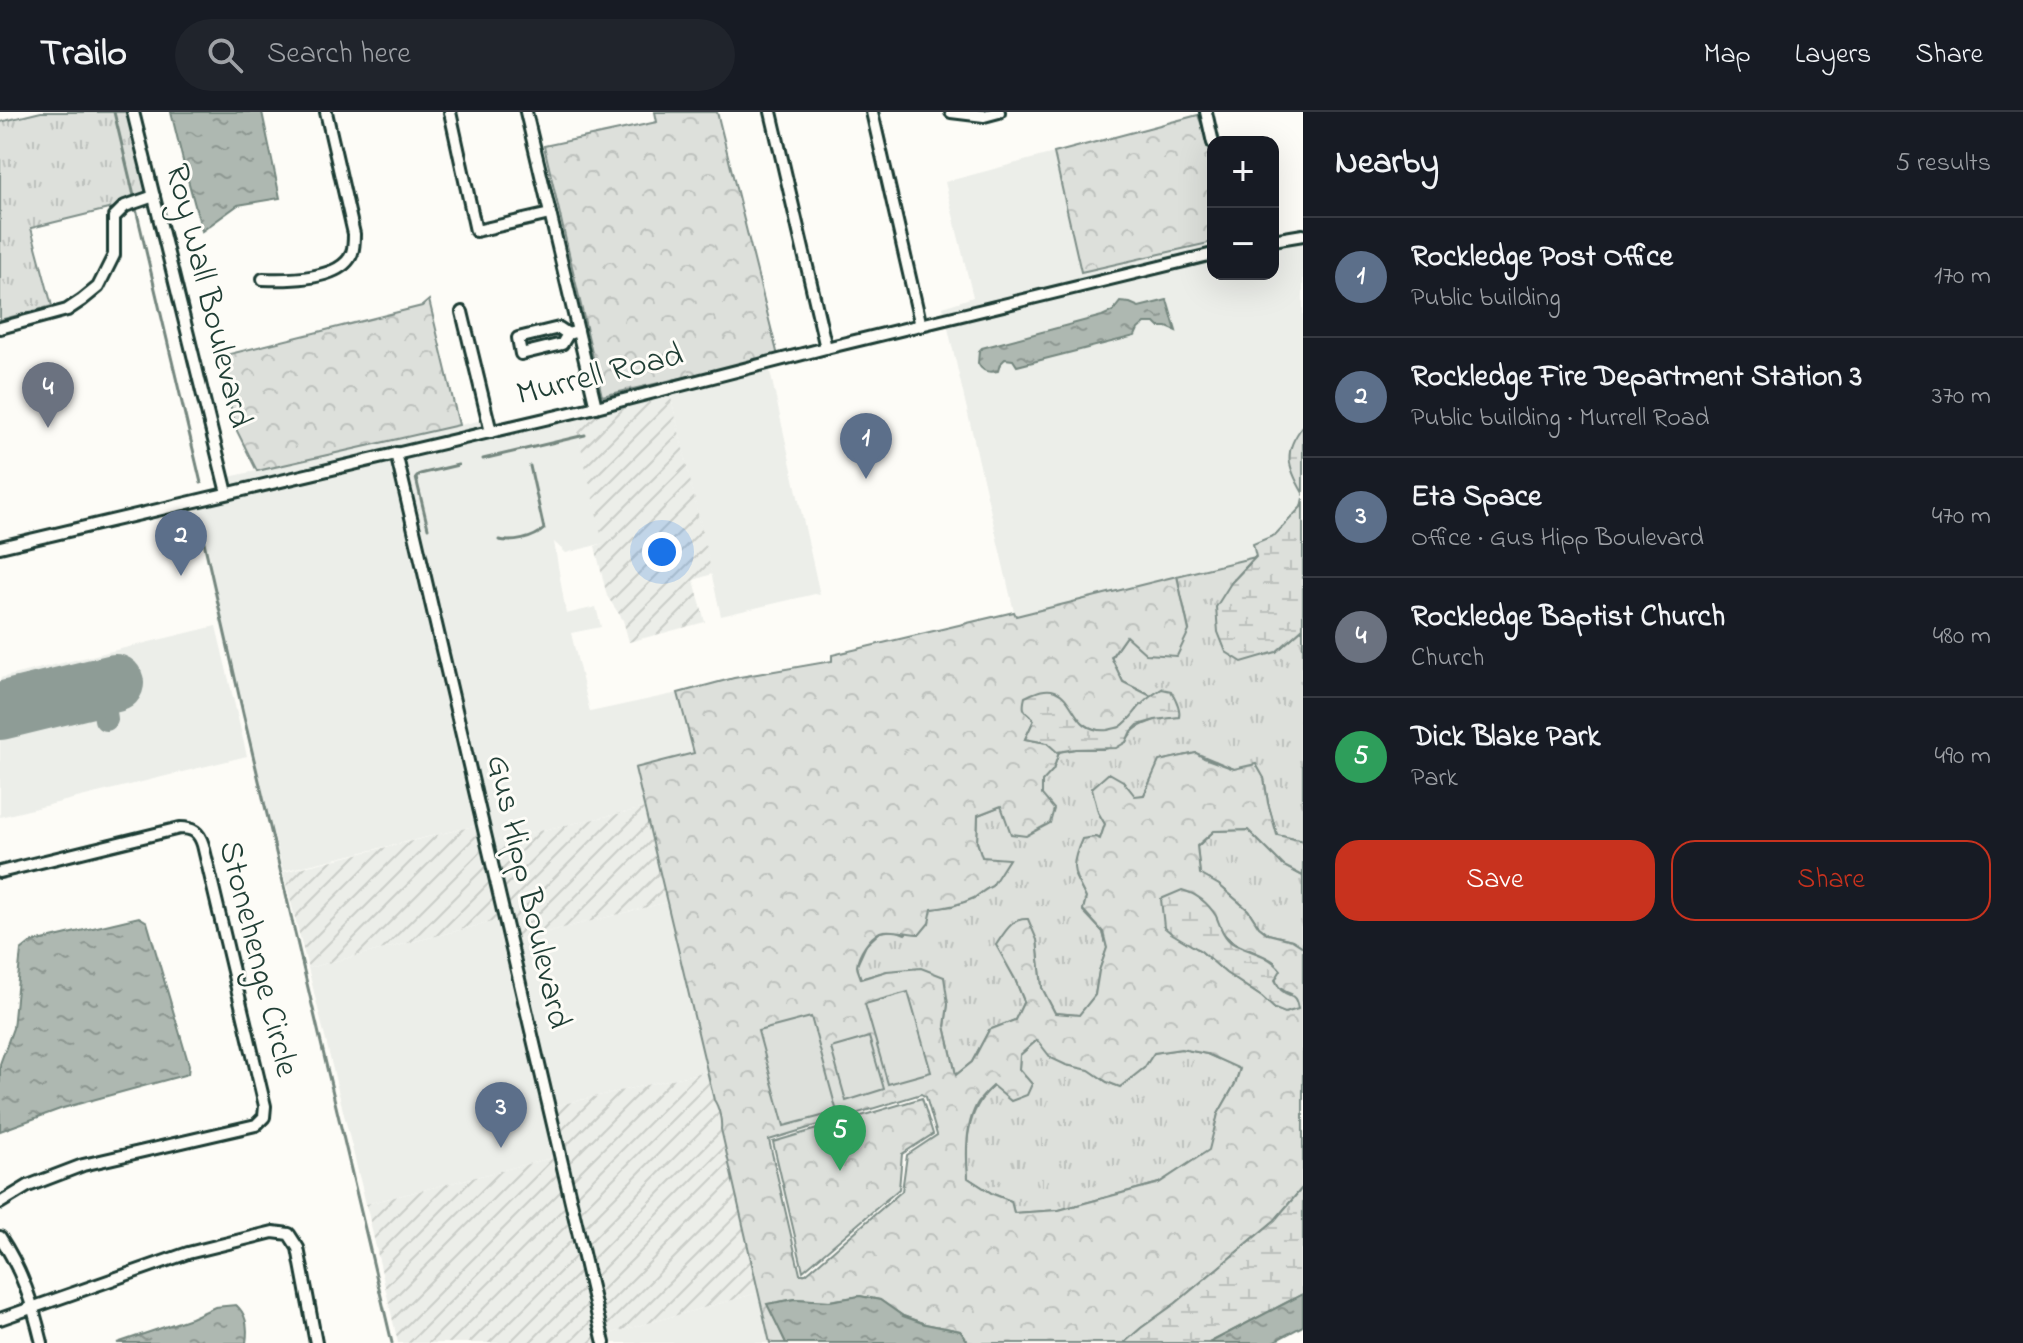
<!DOCTYPE html>
<meta charset="utf-8">
<style>
body{margin:0;font-family:"Indie Flower",sans-serif;background:#20242c;color:#f1f3f6}
.controls{position:absolute;right:24px;top:24px;display:grid;overflow:hidden;border-radius:16px;box-shadow:0 8px 32px #0002}
.controls button{width:72px;height:72px;display:grid;place-items:center;padding:0;border:0;border-bottom:2px solid #363941;background:#171b24;color:#f1f3f6;font:40px sans-serif}
.you{position:absolute;left:662px;top:440px;width:28px;height:28px;margin:-20px;border:6px solid #fff;border-radius:50%;background:#1a73e8;box-shadow:0 0 0 12px #1a73e833}
.badge{display:grid;place-items:center;width:52px;height:52px;border-radius:50%;background:#c8321e;color:#fff;font-size:26px;font-weight:700}
.pin{position:absolute;translate:-50% -66px;filter:drop-shadow(0 2px 4px #0008)}
.pin::after{content:'';position:absolute;top:42px;width:28px;height:24px;background:inherit;clip-path:polygon(0 0,100% 0,50% 100%)}
.list{margin:0;padding:0;list-style:none}
h2{display:flex;justify-content:space-between;align-items:center;height:104px;margin:0;padding:0 32px;font-size:34px}
h2 small{font-size:26px;font-weight:400;color:#9ea1a6}
.list li{display:grid;grid-template-columns:52px 1fr auto;gap:24px;align-items:center;box-sizing:border-box;height:120px;padding:0 32px;border-top:2px solid #363941}
.list b{display:block;font-size:30px;white-space:nowrap}
.list p{margin:0;font-size:26px;white-space:nowrap;color:#9ea1a6}
.list em{font-size:26px;font-style:normal;color:#9ea1a6}
.actions{display:flex;gap:16px;padding:24px 32px}
.actions a{flex:1;padding:18px 0;border:2px solid #c8321e;border-radius:24px;text-align:center;font-size:28px;color:#c8321e}
.actions .main{background:#c8321e;color:#fff}
.icon{flex:none;width:44px;height:44px;fill:none;stroke:currentColor;stroke-width:2;stroke-linecap:round;stroke-linejoin:round}
.map{position:relative;flex:none;width:1303px;height:1231px;overflow:hidden}
header{display:flex;align-items:center;gap:48px;box-sizing:border-box;height:112px;padding:0 40px;background:#171b24;border-bottom:2px solid #363941}
header strong{font-size:38px}
nav{display:flex;gap:44px;margin-inline-start:auto;font-size:28px}
.search{width:560px;height:72px;background:#20242c;display:flex;align-items:center;gap:20px;box-sizing:border-box;padding:0 28px;border-radius:44px;color:#9ea1a6;font-size:30px}
main{display:flex}
aside{flex:1;background:#171b24}
.map>svg:first-child{display:block}
.built{fill:#eceee9;fill-rule:evenodd}
.industrial{fill:url(#industrial-furrows)}
.grass{fill:url(#grass-tufts);stroke:#7e8e88;stroke-width:2}
.forest{fill:url(#forest-crowns);stroke:#7e8e88;stroke-width:2;fill-rule:evenodd}
.wetland{fill:url(#wetland-marsh);stroke:#7e8e88;stroke-width:2}
.pitch{fill:#dde0db;stroke:#7e8e88;stroke-width:2}
.water{fill:url(#water-ripples);stroke:#75877f;stroke-width:2}
.lines{fill:none;stroke-linecap:round;stroke-linejoin:round}
.stream{stroke:#75877f;stroke-width:3}
.taxiway{stroke:#8e9c96;stroke-width:24}
.runway{stroke:#8e9c96;stroke-width:58}
.minor-casing{stroke:#1f3d34;stroke-width:16}
.minor{stroke:#fdfcf7;stroke-width:10}
.labels{text-anchor:middle;dominant-baseline:central;stroke-width:6;stroke-linejoin:round;paint-order:stroke}
.street-label{font-size:34px;fill:#1f3d34;stroke:#fdfcf7}
</style>
<header>
<strong>Trailo</strong>
<div class="search"><svg class="icon" aria-label="search" viewBox="0 0 24 24"><circle cx="10" cy="10" r="6"/><path d="M15 15l6 6"/></svg>Search here</div>
<nav><a>Map</a><a>Layers</a><a>Share</a></nav>
</header>
<main>
<div class="map">
<svg width="1303" height="1231" viewBox="0 0 1303 1231">
<defs>
<pattern id="industrial-furrows" width="10" height="10" patternUnits="userSpaceOnUse" patternTransform="scale(2)"><rect width="10" height="10" fill="#eceee9"/><path d="M-1 1l2-2M0 10L10 0M9 11l2-2" fill="none" stroke="#cacdc8"/></pattern>
<pattern id="grass-tufts" width="24" height="20" patternUnits="userSpaceOnUse" patternTransform="scale(2)"><rect width="24" height="20" fill="#dde0db"/><path d="M3 7l-1-3M5 7V3M7 7l1-3M15 17l-1-3M17 17v-4M19 17l1-3" fill="none" stroke="#bdc1bd"/></pattern>
<pattern id="forest-crowns" width="20" height="18" patternUnits="userSpaceOnUse" patternTransform="scale(2)"><rect width="20" height="18" fill="#dde0db"/><path d="M2 6a3 3 0 1 1 6 0M12 15a3 3 0 1 1 6 0" fill="none" stroke="#bdc1bd"/></pattern>
<pattern id="wetland-marsh" width="20" height="14" patternUnits="userSpaceOnUse" patternTransform="scale(2)"><rect width="20" height="14" fill="#dde0db"/><path d="M1 5h8M5 5V1M11 12h8M15 12V8" fill="none" stroke="#bdc1bd"/></pattern>
<pattern id="water-ripples" width="26" height="14" patternUnits="userSpaceOnUse" patternTransform="scale(2)"><rect width="26" height="14" fill="#aeb8b1"/><path d="M2 4q2-2 4 0t4 0M15 11q2-2 4 0t4 0" fill="none" stroke="#8d9791"/></pattern>
</defs>
<rect width="100%" height="100%" fill="#fdfcf7"/>
<filter id="ink" filterUnits="userSpaceOnUse"><feTurbulence type="fractalNoise" baseFrequency=".0125" numOctaves="2"/><feDisplacementMap in="SourceGraphic" scale="16" xChannelSelector="R" yChannelSelector="G"/><feConvolveMatrix kernelMatrix="1 2 1 2 8 2 1 2 1" color-interpolation-filters="sRGB"/></filter>
<g filter="url(#ink)">
<g class="built">
<path d="M1054,41L1081,160L1213,130V138L945,203L943,195L973,185L945,70Z"/>
<path d="M1303,127V314L1293,326L1295,368L1303,381L1301,395L1275,423L1253,432L1256,445L1015,504L947,212L1213,147V162H1273V133ZM1130,191L1175,218L1167,215H1159L1155,211H1145L1138,217L1135,225L1018,254L1013,248L1005,247L1000,252L998,259L991,260L980,256L978,250L979,239L982,236L1102,204Z"/>
<path d="M769,255L820,483L815,482L721,504L670,281Z"/>
<path d="M574,305L604,431L566,441L554,430L566,502L596,495L601,515L571,521L590,600L678,581L694,641L636,656L645,696L492,729L402,344Z"/>
<path d="M482,308L484,317L231,375L229,365Z"/>
<path d="M392,346L478,713L283,759L220,511L195,393Z"/>
<path d="M216,514L247,644L0,705V566Z"/>
<path d="M668,790L707,959L554,994L515,828Z"/>
<path d="M500,808L556,1045L366,1092L308,856Z"/>
<path d="M758,1181L770,1231H610L608,1222Z"/>
</g>
<g class="industrial">
<path d="M670,281L712,462L694,468L705,510L629,530L623,508L607,484L595,434L603,431L574,305Z"/>
<path d="M645,696L668,790L515,828L492,729Z"/>
<path d="M478,713L500,808L308,856L283,760Z"/>
<path d="M707,959L714,988L717,992L722,1013L721,1017L758,1181L608,1222L554,994Z"/>
<path d="M556,1045L599,1231H398L366,1092Z"/>
</g>
<g class="grass">
<path d="M41,0H127L149,87L31,116L52,194L0,208V10Z"/>
<path d="M1255,445L1231,471L1276,540L1303,516V729L1277,723L1268,691L1264,666L1234,657L1196,641L1160,649L1144,683L1135,685L1123,669L1098,700L1105,712L1100,727L1095,725L1075,764L1086,786L1083,799L1103,820L1107,836L1099,859L1095,883L1079,903L1055,901L1042,876L1037,828L997,833L1015,867L1024,889L1015,908L989,918L972,950L956,963L945,914L948,892L887,859L860,867L857,853L866,833L880,820L895,818L905,822L931,797L953,794L976,785L989,774L1008,748L982,746L977,730L978,703L1001,694L1042,683V669L1053,658L1059,640L1075,637H1104L1126,630C1132,616 1141,613 1155,608L1162,577L1151,584L1123,570L1111,546L1126,524L1189,518L1177,464Z"/>
<path d="M1248,718L1284,754L1303,764V835L1292,828L1268,822L1259,815L1248,798L1219,773L1200,763L1197,735L1214,719Z"/>
<path d="M1037,928L1066,953L1089,957L1107,970L1144,956L1153,941L1181,937L1207,942L1240,956L1235,972L1218,1002L1210,1038L1159,1071L1059,1098L1014,1101L1011,1089L993,1082L968,1066C965,1034 966,999 992,975C999,968 1010,962 1019,956L1020,943Z"/>
</g>
<g class="forest">
<path d="M655,0H717L778,244L602,284L544,34L657,10Z"/>
<path d="M1198,3C1215,42 1213,88 1213,130L1081,160L1054,41Z"/>
<path d="M429,188L459,313L257,359L237,319L218,245L422,194Z"/>
<path d="M1177,464L1189,519L1177,544L1146,542L1126,524L1111,545L1123,570L1151,584C1143,592 1129,610 1119,616C1103,624 1084,615 1074,602C1062,585 1067,587 1047,578L1025,586L1030,603L1034,608L1025,627L1047,631L1059,640L1053,658L1042,670V683L1054,697L1050,711L1026,724L1011,722L1001,694L978,703L977,730L982,745L1009,747L992,774C985,777 980,782 974,786C960,793 946,795 932,797L929,811L920,822C909,822 889,816 880,820C870,825 858,842 857,854C857,858 860,862 861,867L887,859L921,856L944,865L948,892L945,914L956,963L972,950L989,918L1015,908L1024,889L1015,867L996,833C1005,820 1011,806 1028,807L1037,828L1042,876L1055,901L1079,903L1095,883L1099,859L1107,836L1103,820L1083,798L1086,786C1073,760 1069,756 1082,727L1095,725L1100,727L1105,712L1098,700L1092,676L1109,661L1123,669L1135,684L1144,683L1159,649L1196,641L1204,646L1234,657L1256,652L1264,666L1268,691L1277,723L1303,729V764L1284,754L1248,718L1214,719L1197,734L1200,762L1219,773L1248,798L1259,815L1268,822L1292,828L1303,835V1075L1275,1108L1176,1191L1141,1216L1124,1231H969L960,1219L925,1212L903,1204L880,1188L860,1184L829,1189L795,1187L768,1192L786,1231H770L721,1017C722,1009 719,995 714,988L635,656L694,641L678,581L734,566L832,549V543L1014,500L1016,504ZM1217,807C1224,837 1254,835 1276,851C1275,868 1273,875 1291,882L1275,897L1262,885L1226,861L1201,839L1172,821L1164,815ZM1037,928L1051,946L1066,953L1089,958L1107,970L1120,975L1144,956L1154,941L1181,937L1207,942L1240,957L1235,972L1218,1002L1209,1038L1159,1071L1059,1098L1014,1101L1011,1089L993,1082L968,1066C966,1044 965,1015 976,994C979,987 987,980 993,974L1011,989L1027,983L1032,972L1019,957L1020,943ZM921,982L926,985L937,1023L907,1043L902,1079L806,1162H800L769,1028Z"/>
<path d="M922,986L933,1022L902,1042L899,1077L803,1159L773,1030Z"/>
</g>
<g class="wetland">
<path d="M1303,314V381C1287,354 1283,339 1303,314Z"/>
<path d="M1303,386V516L1276,540L1242,550L1226,540L1218,520L1216,495L1231,471L1256,445L1253,432L1275,423L1301,395Z"/>
<path d="M1162,577L1171,579C1176,587 1181,596 1179,605L1155,608L1138,613L1130,621L1126,630L1116,636L1075,637L1057,640L1047,631L1025,627L1034,608C1026,598 1021,601 1025,585C1034,581 1045,575 1055,579C1076,587 1073,622 1108,618C1110,617 1118,616 1120,615C1129,610 1135,599 1142,592C1148,586 1155,581 1162,577Z"/>
<path d="M1182,778C1197,782 1208,791 1216,804C1220,813 1223,825 1232,831C1249,841 1268,841 1281,858L1275,868C1277,871 1278,875 1281,878C1291,887 1295,879 1298,897L1285,901L1275,897L1262,885L1226,861L1201,839L1171,821L1164,815L1161,787Z"/>
<path d="M1303,1075V1182L1209,1231H1124L1141,1216L1176,1191L1275,1108Z"/>
</g>
<g class="pitch">
<path d="M908,880L931,960L888,972L865,892Z"/>
<path d="M811,905L837,1000L784,1014L758,919Z"/>
<path d="M869,925L884,977L846,989L831,936Z"/>
</g>
<g class="water">
<path d="M171,0H262L280,86L238,93L202,119L185,57Z"/>
<path d="M1167,188L1176,219L1167,215H1159L1155,211H1145L1138,217L1135,224L1017,254L1013,248L1005,247L1000,252L998,259C989,261 982,260 978,251L979,239L982,236L1102,204L1113,199L1120,190L1130,191L1139,195Z"/>
<path d="M139,805L147,810L189,953L188,962L63,996L0,1019V952L13,916L21,838L30,831Z"/>
<path d="M1303,1182V1214L1271,1231H1209Z"/>
<path d="M860,1184L880,1188L903,1204L925,1212L960,1219L969,1231H786L767,1192L795,1187L830,1189Z"/>
<path d="M236,1193C247,1202 248,1218 246,1231H117L191,1206L215,1195Z"/>
</g>
<g class="lines">
<g class="stream">
<path d="M114,0L134,84"/>
<path d="M136,97L201,371"/>
<path d="M483,347L585,323"/>
<path d="M199,408L243,601L392,1231"/>
<path d="M428,416L416,366L420,362L458,353"/>
<path d="M499,428C513,431 533,427 544,417L530,354"/>
</g>
<path class="taxiway" d="M101,574L106,607"/>
<path class="runway" d="M0,599L115,571"/>
<defs>
<g id="minor">
<path d="M133,0L227,381"/>
<path d="M450,0L476,119L550,102"/>
<path d="M526,0L596,295"/>
<path d="M771,0L826,236"/>
<path d="M872,0L921,214"/>
<path d="M951,0L984,4L999,0"/>
<path d="M1206,0L1213,31"/>
<path d="M1273,128L1303,123"/>
<path d="M263,167C287,168 342,168 352,141C354,135 354,128 354,122L326,0"/>
<path d="M462,200L491,320"/>
<path d="M0,216L67,198L82,188L98,175L114,143V105L125,94L154,84"/>
<path d="M568,222L559,216L518,226L521,242L562,232L568,222L578,219"/>
<path d="M396,341L604,1231"/>
<path d="M0,435L596,295L826,236L1213,142"/>
<path d="M0,760L180,716C193,716 199,720 203,733L265,994L264,1005L256,1013L83,1053L28,1074L0,1091"/>
<path d="M0,1125C22,1158 33,1193 42,1231"/>
<path d="M0,1207L188,1141L273,1120L289,1122L298,1136L316,1231"/>
</g>
</defs>
<use href="#minor" class="minor-casing"/>
<use href="#minor" class="minor"/>
</g>
</g>
<g class="labels">
<g class="street-label">
<text transform="translate(207 184) rotate(76)">Roy Wall Boulevard</text>
<text transform="translate(600 264) rotate(-14)">Murrell Road</text>
<text transform="translate(527 780) rotate(77)">Gus Hipp Boulevard</text>
<text transform="translate(257 847) rotate(76)">Stonehenge Circle</text>
</g>
</g>
</svg>
<div class="controls">
<button>+</button>
<button>−</button>
</div>
<div class="you"></div>
<div class="pin badge" style="left:866px;top:367px;background:#5c6f8a">1</div>
<div class="pin badge" style="left:181px;top:464px;background:#5c6f8a">2</div>
<div class="pin badge" style="left:501px;top:1036px;background:#5c6f8a">3</div>
<div class="pin badge" style="left:48px;top:316px;background:#6b7280">4</div>
<div class="pin badge" style="left:840px;top:1059px;background:#2e9e5b">5</div>
</div>
<aside>
<h2>Nearby<small>5 results</small></h2>
<ul class="list">
<li><span class="badge" style="background:#5c6f8a">1</span><div><b>Rockledge Post Office</b><p>Public building</p></div><em>170 m</em></li>
<li><span class="badge" style="background:#5c6f8a">2</span><div><b>Rockledge Fire Department Station 3</b><p>Public building · Murrell Road</p></div><em>370 m</em></li>
<li><span class="badge" style="background:#5c6f8a">3</span><div><b>Eta Space</b><p>Office · Gus Hipp Boulevard</p></div><em>470 m</em></li>
<li><span class="badge" style="background:#6b7280">4</span><div><b>Rockledge Baptist Church</b><p>Church</p></div><em>480 m</em></li>
<li><span class="badge" style="background:#2e9e5b">5</span><div><b>Dick Blake Park</b><p>Park</p></div><em>490 m</em></li>
</ul>
<div class="actions"><a class="main">Save</a><a>Share</a></div>
</aside>
</main>
